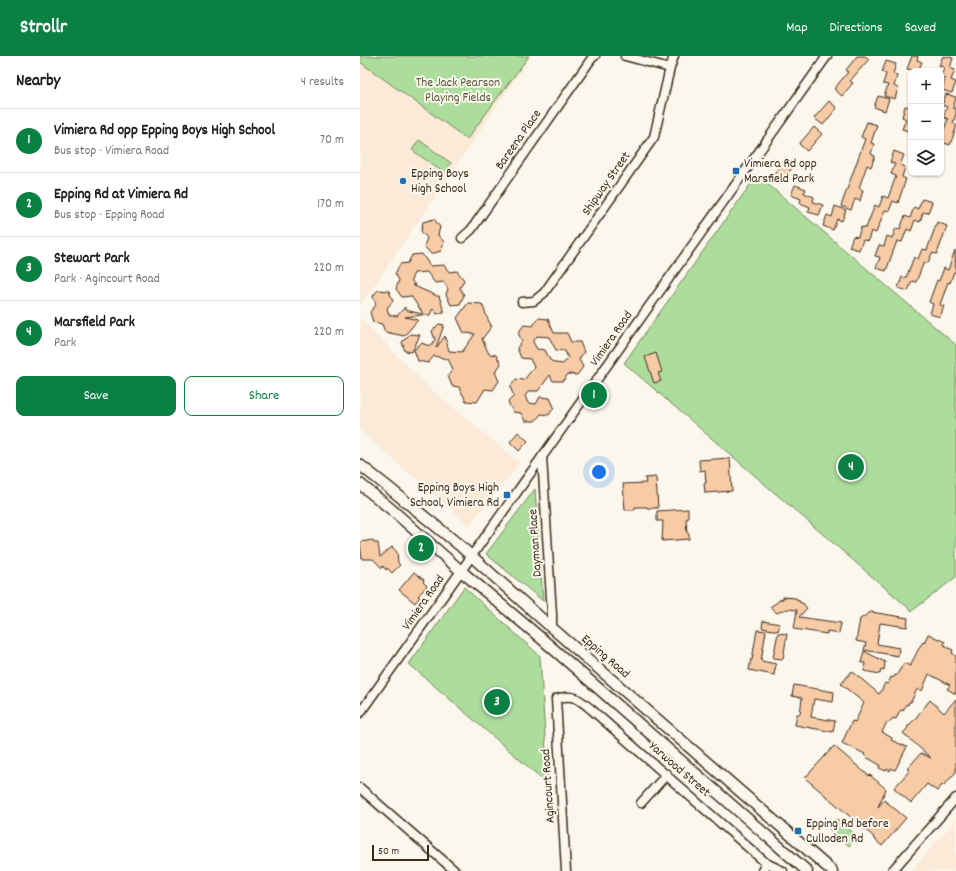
<!DOCTYPE html>
<meta charset="utf-8">
<style>
body{margin:0;font-family:Dekko,sans-serif;background:#f6f6f6;color:#202124}
.controls{position:absolute;right:12px;top:12px;display:grid;overflow:hidden;border-radius:8px;box-shadow:0 1px 3px #0004}
.controls button{width:36px;height:36px;display:grid;place-items:center;padding:0;border:0;border-bottom:1px solid #e0e0e0;background:#fff;color:#202124;font:20px sans-serif}
.scale{position:absolute;left:12px;bottom:10px;width:57px;box-sizing:border-box;padding-left:4px;border:2px solid #3b2a1e;border-top:0;font-size:11px;line-height:14px;white-space:nowrap;color:#3b2a1e;-webkit-text-stroke:3px #fbf7ec;paint-order:stroke}
.you{position:absolute;left:239px;top:416px;width:14px;height:14px;margin:-10px;border:3px solid #fff;border-radius:50%;background:#1a73e8;box-shadow:0 0 0 6px #1a73e833}
.badge{display:grid;place-items:center;width:26px;height:26px;border-radius:50%;background:#0b8043;color:#fff;font-size:13px;font-weight:700}
.pin{position:absolute;translate:-50% -50%;border:2px solid #fff;box-shadow:0 1px 4px #0006}
.list{margin:0;padding:0;list-style:none}
h2{display:flex;justify-content:space-between;align-items:center;height:52px;margin:0;padding:0 16px;font-size:17px}
h2 small{font-size:13px;font-weight:400;color:#757577}
.list li{display:grid;grid-template-columns:26px 1fr auto;gap:12px;align-items:center;box-sizing:border-box;height:64px;padding:0 16px;border-top:1px solid #e0e0e0}
.list b{display:block;font-size:15px;white-space:nowrap}
.list p{margin:0;font-size:13px;white-space:nowrap;color:#757577}
.list em{font-size:13px;font-style:normal;color:#757577}
.actions{display:flex;gap:8px;padding:12px 16px}
.actions a{flex:1;padding:9px 0;border:1px solid #0b8043;border-radius:8px;text-align:center;font-size:14px;color:#0b8043}
.actions .main{background:#0b8043;color:#fff}
.icon{flex:none;width:22px;height:22px;fill:none;stroke:currentColor;stroke-width:2;stroke-linecap:round;stroke-linejoin:round}
.map{position:relative;flex:none;width:596px;height:815px;overflow:hidden}
header{display:flex;align-items:center;gap:24px;box-sizing:border-box;height:56px;padding:0 20px;background:#0b8043;color:#fff}
header strong{font-size:19px}
nav{display:flex;gap:22px;margin-inline-start:auto;font-size:14px}
main{display:flex}
aside{flex:1;background:#fff}
.map>svg:first-child{display:block}
.built{fill:#faead7}
.green{fill:#addd9d;stroke:#74845e}
.building{fill:#f7cba6;stroke:#3b2a1e;fill-rule:evenodd}
.lines{fill:none;stroke-linecap:round;stroke-linejoin:round}
.minor-casing{stroke:#3b2a1e;stroke-width:11}
.major-casing{stroke:#3b2a1e;stroke-width:13}
.minor{stroke:#fbf7ec;stroke-width:8}
.major{stroke:#fbf7ec;stroke-width:10}
.poi-dot{fill:#1f6fb2;stroke:#fbf7ec;stroke-width:1.5}
.labels{text-anchor:middle;dominant-baseline:central;stroke-width:4;stroke-linejoin:round;paint-order:stroke}
.park-label{font-size:13px;fill:#58573e;stroke:#fbf7ec}
.street-label{font-size:13px;fill:#3b2a1e;stroke:#fbf7ec}
.poi-label{font-size:13px;fill:#3b2a1e;stroke:#fbf7ec;text-anchor:start}
</style>
<header>
<strong>Strollr</strong>
<nav><a>Map</a><a>Directions</a><a>Saved</a></nav>
</header>
<main>
<aside>
<h2>Nearby<small>4 results</small></h2>
<ul class="list">
<li><span class="badge">1</span><div><b>Vimiera Rd opp Epping Boys High School</b><p>Bus stop · Vimiera Road</p></div><em>70 m</em></li>
<li><span class="badge">2</span><div><b>Epping Rd at Vimiera Rd</b><p>Bus stop · Epping Road</p></div><em>170 m</em></li>
<li><span class="badge">3</span><div><b>Stewart Park</b><p>Park · Agincourt Road</p></div><em>220 m</em></li>
<li><span class="badge">4</span><div><b>Marsfield Park</b><p>Park</p></div><em>220 m</em></li>
</ul>
<div class="actions"><a class="main">Save</a><a>Share</a></div>
</aside>
<div class="map">
<svg width="596" height="815" viewBox="0 0 596 815">
<rect width="100%" height="100%" fill="#fbf7ec"/>
<filter id="ink" filterUnits="userSpaceOnUse"><feTurbulence type="fractalNoise" baseFrequency=".025" numOctaves="2"/><feDisplacementMap in="SourceGraphic" scale="8" xChannelSelector="R" yChannelSelector="G"/><feConvolveMatrix kernelMatrix="1 2 1 2 8 2 1 2 1" color-interpolation-filters="sRGB"/></filter>
<g filter="url(#ink)">
<g class="built">
<path d="M0,0H171L0,250Z"/>
<path d="M0,262L66,329L160,407L109,469L0,374Z"/>
<path d="M596,763V815H551L566,798Z"/>
</g>
<g class="green">
<path d="M0,0H169L107,83L0,6Z"/>
<path d="M59,84L91,107L84,117L52,94Z"/>
<path d="M397,119L596,289V521L552,555L264,307Z"/>
<path d="M175,433L183,545L126,498Z"/>
<path d="M104,531L180,600L188,728L49,608Z"/>
<path d="M477,763L498,781L489,790L469,773Z"/>
</g>
<g class="building">
<path d="M497,0H505L509,3L490,25L493,27L482,40L474,33L488,16L486,14Z"/>
<path d="M552,0H558L557,4L562,6L558,15L547,13Z"/>
<path d="M583,0L593,2L590,12L595,14L591,24L596,26L592,37L582,34L585,23L581,22L584,11L579,10Z"/>
<path d="M526,5L536,8L533,18L537,20L534,30L538,32L535,43L524,40L528,29L523,28L526,18L522,16Z"/>
<path d="M586,38L596,41L593,52L596,53V58L593,67L596,68V72L590,89L581,86V82L588,63L583,61L587,51L582,49Z"/>
<path d="M518,40L529,43L525,55L514,51Z"/>
<path d="M469,45L477,52L463,69L454,62Z"/>
<path d="M545,50L551,51V76L542,73L546,63L542,61Z"/>
<path d="M507,66L517,69L511,87L514,88L511,98L515,100L511,111L507,109L499,132L503,134L500,145L495,143L491,154L481,150L505,83L501,81Z"/>
<path d="M454,71L462,78L447,95L439,88Z"/>
<path d="M534,95L544,99L540,109L545,111L542,121L546,123L538,147L533,145L529,155L525,154L516,177L511,175L508,185L503,184L499,194L489,191L493,180L498,181L501,171L506,172L515,149L519,151L523,140L528,142L536,120L531,118L535,108L530,106Z"/>
<path d="M425,104L433,111L419,128L410,122Z"/>
<path d="M435,129L446,133L444,137L454,141L453,146L463,149L459,159L448,156L450,151L440,147L441,143L431,139Z"/>
<path d="M562,143L572,146L568,157L563,156L560,166L555,164L551,175L547,173L542,186L537,185L526,215L516,212L520,201L515,200L519,189L524,190L527,180L532,182L536,172L540,173L545,160L550,162L554,151L558,153Z"/>
<path d="M475,150L486,154L482,165L477,163L473,174L463,170L467,159L472,161Z"/>
<path d="M74,163L80,171L78,179L84,186L81,195L71,198L64,190L67,182L61,175L63,166Z"/>
<path d="M577,166L587,170L577,198L572,197L568,207L564,206L556,226L552,225L548,235L538,232L542,221L546,222L554,201L558,203L562,193L567,194Z"/>
<path d="M595,194L596,217L594,216L590,227L588,226L580,249L584,250L580,261L570,258L573,248L569,246L577,224L579,225L584,212L588,214Z"/>
<path d="M62,198L70,210L84,209L89,216L97,215L104,224L100,232L104,239L100,248L91,249L86,238L88,233L84,226L75,227L67,216L54,217L51,224L55,229H52L77,240H79L84,256L77,258L73,252L70,259H64L51,240L42,241L36,233L39,224L35,218L40,208L48,207L52,199Z"/>
<path d="M18,234L29,235L33,245L27,252L29,259L37,260L45,251V254L62,258V259L45,261L58,264L44,280L25,276L22,268L13,266L10,256L16,249L13,240Z"/>
<path d="M108,247L122,248L129,266L131,268L130,269L132,270L122,283L129,298L136,299L141,308L135,316L139,325L133,334L125,333L117,346L106,345L99,331L92,330L88,320L93,313L88,303L74,300L68,307L58,305L54,294L61,287L70,290L75,284L72,275L79,268L84,269L76,292L85,280L89,295L102,296L115,278L104,277L97,262Z"/>
<path d="M178,262L188,263L194,277H207L211,286H220L224,296L219,303L223,311L217,319L208,318L203,325H193L190,319L178,335H169L165,340L168,347L176,348L180,341L190,342L194,351L189,359L181,358L175,365H165L161,357L153,356L148,346L154,340L150,331L156,323L164,324L174,311L170,303L161,302L157,292L162,285L158,277L164,269L173,270ZM177,280L189,281L196,294L205,295L208,302L203,308L195,307L190,304L185,294L177,293L173,286Z"/>
<path d="M50,278L60,279L52,296L45,295L42,286Z"/>
<path d="M296,297L302,316L298,317L301,325L294,327L285,301Z"/>
<path d="M158,376L168,385L159,395L150,386Z"/>
<path d="M370,402L372,435L345,437L344,427H346L345,414L340,415L339,404Z"/>
<path d="M296,421L298,452H287V451H275V454H265L263,428L286,427L285,422Z"/>
<path d="M328,453V463H326L327,477H329V483L302,485L303,465H297V455Z"/>
<path d="M13,484L14,487H18L20,501L32,491L37,496L38,507L40,509L32,517L27,512L26,514L23,510L22,512L13,503H2L0,486Z"/>
<path d="M54,516L64,524L63,526L67,530L58,540L60,541L55,547L39,534Z"/>
<path d="M423,541L436,542V543L440,544L439,546L444,548V549L447,552L439,561L481,567L479,577L467,575V578L434,573L437,554L426,553L417,557L410,551L419,545V544L423,543Z"/>
<path d="M511,556L548,562L547,571L520,567L517,588L539,592L538,600L504,594L506,587L496,585L500,563Z"/>
<path d="M403,565L420,568L418,575L402,572Z"/>
<path d="M397,574L406,575L401,605L416,608L414,619L389,614L391,603L392,604Z"/>
<path d="M418,577L427,578L423,603L413,602Z"/>
<path d="M568,578L585,586L584,589L587,590L586,591L593,594L592,597L596,600V638L587,633L590,629L569,618L562,635L557,633L551,646H549L548,649L546,648L543,655L541,654L539,656L536,663L533,662L529,667L527,666L522,676L532,682L531,684L547,691L535,714L531,712L530,715L527,713L526,715L519,712L520,709L506,701V700L504,699L505,698L482,687L492,665L495,666L504,647L481,628L492,615L519,638L520,637L525,627L528,628L531,621L533,622L535,619L536,620L544,607L550,610L560,590L563,586L564,587Z"/>
<path d="M504,595L525,606L524,614L521,613L520,618L504,615L505,607H501Z"/>
<path d="M434,629L474,636L473,646L454,643L451,661L475,665L473,676L435,669L437,658H440L442,642L432,640Z"/>
<path d="M596,643V716L583,730L582,729L577,735L567,728L551,747L534,732L550,714L547,713L561,697L571,702L543,677L548,672L547,671L554,664L570,644L584,657Z"/>
<path d="M474,690L509,720L510,719L526,733L518,751L524,744L546,762L522,790L513,782L514,781L445,722Z"/>
</g>
<g class="lines">
<defs>
<g id="minor">
<path d="M265,0L310,12"/>
<path d="M102,182L111,174L232,2L235,0"/>
<path d="M162,246L174,245L184,237L294,81L310,12L314,0"/>
<path d="M182,401L192,558V572"/>
<path d="M0,657L467,0"/>
<path d="M0,732L95,815"/>
<path d="M281,747L307,718"/>
<path d="M206,815L196,643C213,637 219,643 232,654L406,807L423,815"/>
<path d="M402,815L406,807"/>
<path d="M532,815L596,742"/>
</g>
<g id="major">
<path d="M0,409L28,431L98,488L192,572L472,815"/>
<path d="M0,428L31,453L101,515L182,583L447,815"/>
</g>
</defs>
<use href="#minor" class="minor-casing"/>
<use href="#major" class="major-casing"/>
<use href="#minor" class="minor"/>
<use href="#major" class="major"/>
</g>
</g>
<g class="poi-dot">
<rect x="372" y="111" width="8" height="8" rx="2"/>
<circle cx="43" cy="125" r="4"/>
<rect x="143" y="435" width="8" height="8" rx="2"/>
<rect x="434" y="771" width="8" height="8" rx="2"/>
</g>
<g class="labels">
<g class="park-label">
<text x="98" y="27">The Jack Pearson<tspan x="98" dy="15">Playing Fields</tspan></text>
</g>
<g class="street-label">
<text transform="translate(159 84) rotate(-55)">Bareena Place</text>
<text transform="translate(247 128) rotate(-55)">Shipway Street</text>
<text transform="translate(252 283) rotate(-55)">Vimiera Road</text>
<text transform="translate(176 487) rotate(-94)">Dayman Place</text>
<text transform="translate(64 547) rotate(-55)">Vimiera Road</text>
<text transform="translate(245 601) rotate(41)">Epping Road</text>
<text transform="translate(319 714) rotate(41)">Yarwood Street</text>
<text transform="translate(189 730) rotate(-94)">Agincourt Road</text>
</g>
<g class="poi-label">
<text x="384" y="108">Vimiera Rd opp<tspan x="384" dy="15">Marsfield Park</tspan></text>
<text x="51" y="118">Epping Boys<tspan x="51" dy="15">High School</tspan></text>
<text x="139" y="432" text-anchor="end">Epping Boys High<tspan x="139" dy="15">School, Vimiera Rd</tspan></text>
<text x="446" y="768">Epping Rd before<tspan x="446" dy="15">Culloden Rd</tspan></text>
</g>
</g>
</svg>
<div class="controls">
<button>+</button>
<button>−</button>
<button><svg class="icon" aria-label="layers" viewBox="0 0 24 24"><path d="M12 4l9 5-9 5-9-5zM3 14l9 5 9-5"/></svg></button>
</div>
<div class="scale">50 m</div>
<div class="you"></div>
<div class="pin badge" style="left:234px;top:339px">1</div>
<div class="pin badge" style="left:61px;top:492px">2</div>
<div class="pin badge" style="left:137px;top:646px">3</div>
<div class="pin badge" style="left:491px;top:411px">4</div>
</div>
</main>
